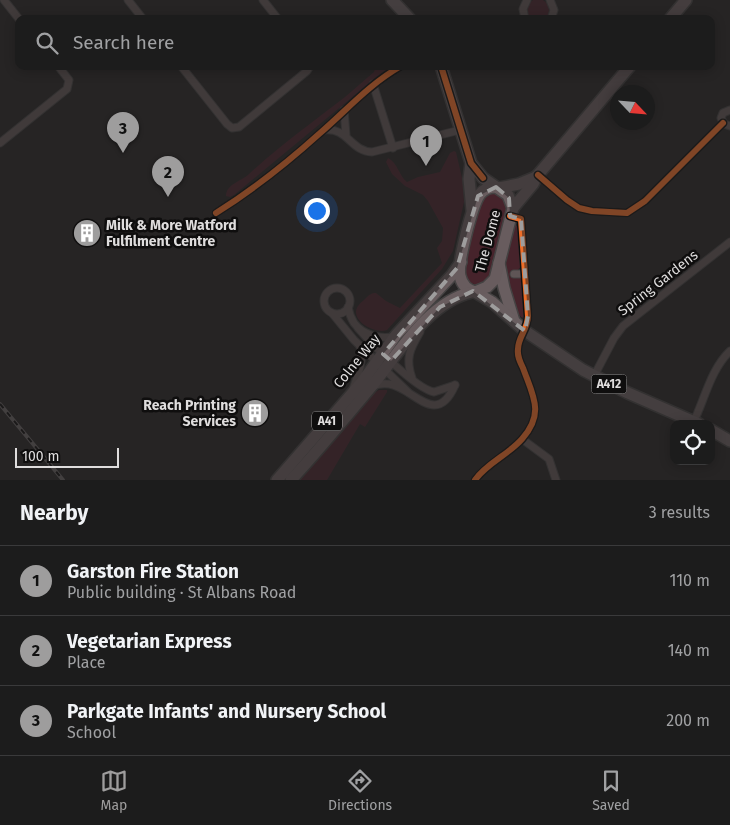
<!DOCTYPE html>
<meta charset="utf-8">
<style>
body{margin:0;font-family:"Fira Sans",sans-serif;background:#292929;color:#f1f3f6}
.controls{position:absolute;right:15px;bottom:15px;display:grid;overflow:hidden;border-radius:10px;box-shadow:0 2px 12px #0003}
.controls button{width:45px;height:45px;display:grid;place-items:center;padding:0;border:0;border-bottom:1px solid #3a3a3b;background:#1c1c1c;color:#f1f3f6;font:25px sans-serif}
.compass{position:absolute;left:610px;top:85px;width:45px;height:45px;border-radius:50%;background:#1c1c1c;box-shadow:0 2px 12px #0003;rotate:116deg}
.scale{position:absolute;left:15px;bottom:12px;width:104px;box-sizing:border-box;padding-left:5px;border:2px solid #dfdddd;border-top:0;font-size:14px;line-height:18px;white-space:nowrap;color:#dfdddd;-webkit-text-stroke:4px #0f0e0e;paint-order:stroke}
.you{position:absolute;left:316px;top:210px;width:18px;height:18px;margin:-12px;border:4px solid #fff;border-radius:50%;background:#1a73e8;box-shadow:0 0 0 8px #1a73e833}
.badge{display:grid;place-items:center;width:32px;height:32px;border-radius:50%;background:#9e9d9d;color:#111;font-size:16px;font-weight:700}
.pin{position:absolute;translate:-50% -41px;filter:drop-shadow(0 1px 2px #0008)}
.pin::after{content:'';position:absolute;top:26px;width:18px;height:15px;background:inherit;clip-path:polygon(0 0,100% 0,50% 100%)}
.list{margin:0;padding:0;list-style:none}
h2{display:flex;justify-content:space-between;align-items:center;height:65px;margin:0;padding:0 20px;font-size:21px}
h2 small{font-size:16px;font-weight:400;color:#a0a1a3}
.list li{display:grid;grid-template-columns:32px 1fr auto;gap:15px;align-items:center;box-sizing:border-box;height:70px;padding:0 20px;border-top:1px solid #3a3a3b}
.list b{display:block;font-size:19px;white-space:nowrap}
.list p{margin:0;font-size:16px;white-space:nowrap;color:#a0a1a3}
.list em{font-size:16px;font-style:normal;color:#a0a1a3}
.icon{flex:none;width:28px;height:28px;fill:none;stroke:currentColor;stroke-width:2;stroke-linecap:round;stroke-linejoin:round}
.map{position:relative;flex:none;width:730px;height:480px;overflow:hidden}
.search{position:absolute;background:#1c1c1c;box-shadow:0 2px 12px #0003;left:15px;right:15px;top:15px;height:55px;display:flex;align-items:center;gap:12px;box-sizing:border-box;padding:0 18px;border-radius:10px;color:#a0a1a3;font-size:19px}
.sheet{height:275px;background:#1c1c1c}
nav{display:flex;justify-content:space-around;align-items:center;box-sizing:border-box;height:70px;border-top:1px solid #3a3a3b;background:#1c1c1c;font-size:14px;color:#a0a1a3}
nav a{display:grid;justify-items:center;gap:2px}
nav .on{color:#9e9d9d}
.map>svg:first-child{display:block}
.green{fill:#46232b}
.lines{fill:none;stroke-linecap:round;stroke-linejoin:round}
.minor-casing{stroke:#444242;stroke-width:9}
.primary-casing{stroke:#444242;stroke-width:14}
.trunk-casing{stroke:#444242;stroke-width:14}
.minor{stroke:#5f5556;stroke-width:7}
.primary{stroke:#695e60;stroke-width:11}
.trunk{stroke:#685c5e;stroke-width:11}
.rail-casing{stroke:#656061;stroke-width:4}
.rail{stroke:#0f0e0e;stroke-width:2;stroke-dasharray:5.5;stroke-linecap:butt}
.cycleway-casing{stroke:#0f0e0e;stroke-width:9}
.cycleway{stroke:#ee6e29;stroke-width:6}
.marked{fill:none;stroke:#9e9d9d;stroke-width:4;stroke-dasharray:10 6;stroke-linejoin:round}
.labels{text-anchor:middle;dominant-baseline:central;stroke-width:5;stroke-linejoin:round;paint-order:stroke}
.shield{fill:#0f0e0e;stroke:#a19f9f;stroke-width:1}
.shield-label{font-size:12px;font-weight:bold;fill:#dfdddd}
.poi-label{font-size:14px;font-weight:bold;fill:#dfdddd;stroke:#0f0e0e;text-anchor:start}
.street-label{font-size:14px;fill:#dfdddd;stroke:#0f0e0e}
</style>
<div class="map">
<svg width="730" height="480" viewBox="0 0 730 480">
<rect width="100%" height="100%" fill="#262525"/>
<g class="green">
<circle cx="538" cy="10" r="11"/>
<path d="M376,66H392L379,75L234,195L230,197L226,196C226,184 242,181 249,174C279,146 313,122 345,97C355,89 364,80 374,72Z"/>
<path d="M454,151L456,152L463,182L464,202L453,251L442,269L387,330C377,334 355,324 356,311C357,305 362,302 366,298C369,295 371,293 376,293L386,301L400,308L442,263L437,248L442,241L443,228L428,201L423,195L405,186L392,174L386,162L388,158C398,163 399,176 407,182L418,177L440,172L450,153Z"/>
<path d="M495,193C502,196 507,200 507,209L493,267L488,281L477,285C468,283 466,279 464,271L479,202L485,195Z"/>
<path d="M514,225L519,226L522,265L518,270L511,271L512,278L519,277L523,281L525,317L524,318L521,317L515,309L505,276L507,253Z"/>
<path d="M379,390H387V392L365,427L360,424L327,480H298L372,394Z"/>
</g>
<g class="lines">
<defs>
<g id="minor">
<path d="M4,0L19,19"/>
<path d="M128,0L143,19"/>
<path d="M263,0L278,19"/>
<path d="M550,0L554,10L551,19"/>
<path d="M525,19L523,9L527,0"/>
<path d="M181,66L227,124L232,128L239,127L307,71L310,66"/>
<path d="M373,84L393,148"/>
<path d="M344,110L346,135"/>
<path d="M730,110L723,113L721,118L724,124L730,126"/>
<path d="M324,130C348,127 350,151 372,152L460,130"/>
<path d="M0,143L67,89L69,80L58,66"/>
<path d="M538,175L567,200L579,208L592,211L627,213L645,201L723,123"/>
<path d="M216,213C251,191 288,162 319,134C347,110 368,85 401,66"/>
<path d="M514,274H525"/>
<circle cx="337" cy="301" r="13"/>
<path d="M348,307C349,313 351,318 354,323C363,335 381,340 395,336"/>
<path d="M332,313L354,340L408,392"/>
<path d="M358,328C371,343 416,389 434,392L455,385"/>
<path d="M594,376L614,338L623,326L730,242"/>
<path d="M412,378C405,358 410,349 420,332"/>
<path d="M373,386C378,384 383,383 389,384C413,387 436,429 455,385"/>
<path d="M353,389C358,375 364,361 360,346"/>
<path d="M694,421C705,398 711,369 730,351"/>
<path d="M522,439L549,459L556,480"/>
<path d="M475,480C487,463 508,455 522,439C545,413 533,396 523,368C520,362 517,356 518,349C518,337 528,329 528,316L521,219L510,216"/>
</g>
<g id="primary">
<path d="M392,0L410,19"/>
<path d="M441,66L471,163L483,178L496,187"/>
<path d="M471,163L469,179L472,210"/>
<path d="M499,263L504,288L514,321"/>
<path d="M475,292L492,302L525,331L583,370L628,393L699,424"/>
<path d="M711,430L730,441"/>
</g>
<g id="trunk">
<path d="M670,19L686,0"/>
<path d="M496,187L508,195L513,208L495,279L487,287L475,292C467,290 462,285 460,276C457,264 472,205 480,194C484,189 490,187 496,187Z"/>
<path d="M499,188L519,184L536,177"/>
<path d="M513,208L533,184L537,176L630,66"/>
<path d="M277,480L362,382L396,335L452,275L461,262"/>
<path d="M291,480C319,450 345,418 371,387C398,354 428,302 472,292"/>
</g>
</defs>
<use href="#minor" class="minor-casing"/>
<use href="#primary" class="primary-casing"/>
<use href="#trunk" class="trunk-casing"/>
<use href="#minor" class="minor"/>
<use href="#primary" class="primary"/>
<use href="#trunk" class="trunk"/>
<defs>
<path id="rail" d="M0,404L63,480"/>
</defs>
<use href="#rail" class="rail-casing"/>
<use href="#rail" class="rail"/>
<defs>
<g id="cycleway">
<path d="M441,66L471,163L483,178"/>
<path d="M538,175L567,200L579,208L592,211L627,213L645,201L723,123"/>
<path d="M216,213C251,191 288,162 319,134C347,110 368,85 401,66"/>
<path d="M475,480C487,463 508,455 522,439C545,413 533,396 523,368C520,362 517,356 518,349C518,337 528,329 528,316L521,219L510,216"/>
</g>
</defs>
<use href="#cycleway" class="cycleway-casing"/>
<use href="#cycleway" class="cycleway"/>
</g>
<path d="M0 0H730V480H0ZM496,187L509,198L510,216L521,219L528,316L525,331L473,291L440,307L391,361L383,354L457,268L478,196Z" fill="#262525" fill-opacity=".55" fill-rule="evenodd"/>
<path class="marked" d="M496,187L509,198L510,216L521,219L528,316L525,331L473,291L440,307L391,361L383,354L457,268L478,196Z"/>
<defs>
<symbol id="building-disc" viewBox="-11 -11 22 22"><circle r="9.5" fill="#9e9d9d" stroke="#0f0e0e"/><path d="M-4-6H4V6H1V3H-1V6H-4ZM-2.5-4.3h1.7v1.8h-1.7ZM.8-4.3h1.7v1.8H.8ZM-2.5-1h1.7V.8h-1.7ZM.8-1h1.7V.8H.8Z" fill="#fff"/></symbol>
</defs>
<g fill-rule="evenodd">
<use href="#building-disc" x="71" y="217" width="32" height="32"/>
<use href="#building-disc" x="239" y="397" width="32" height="32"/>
</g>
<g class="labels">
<g class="shield">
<rect x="591.5" y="374.5" width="35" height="19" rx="4"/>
<rect x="312" y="411.5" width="30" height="19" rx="4"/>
</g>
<g class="shield-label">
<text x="609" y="384">A412</text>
<text x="327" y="421">A41</text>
</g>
<g class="poi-label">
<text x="106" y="225">Milk &amp; More Watford<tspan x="106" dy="16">Fulfilment Centre</tspan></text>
<text x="236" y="405" text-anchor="end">Reach Printing<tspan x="236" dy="16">Services</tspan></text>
</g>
<g class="street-label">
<text transform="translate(488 241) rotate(-75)">The Dome</text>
<text transform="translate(658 283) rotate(-38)">Spring Gardens</text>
<text transform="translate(357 361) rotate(-51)">Colne Way</text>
</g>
</g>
</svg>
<div class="controls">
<button><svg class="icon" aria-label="locate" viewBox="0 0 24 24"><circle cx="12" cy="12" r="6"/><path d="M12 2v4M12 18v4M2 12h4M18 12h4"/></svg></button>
</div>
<svg class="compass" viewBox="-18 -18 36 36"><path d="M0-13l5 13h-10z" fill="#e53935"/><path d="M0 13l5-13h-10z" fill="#a0a1a3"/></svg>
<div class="scale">100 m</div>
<div class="you"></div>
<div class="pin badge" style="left:426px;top:166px">1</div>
<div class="pin badge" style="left:168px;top:197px">2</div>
<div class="pin badge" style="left:123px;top:153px">3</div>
<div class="search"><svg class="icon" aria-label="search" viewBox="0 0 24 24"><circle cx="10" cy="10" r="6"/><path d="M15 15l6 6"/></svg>Search here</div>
</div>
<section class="sheet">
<h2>Nearby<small>3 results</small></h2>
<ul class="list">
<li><span class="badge">1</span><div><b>Garston Fire Station</b><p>Public building · St Albans Road</p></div><em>110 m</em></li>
<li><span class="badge">2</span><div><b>Vegetarian Express</b><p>Place</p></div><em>140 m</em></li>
<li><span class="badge">3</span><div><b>Parkgate Infants' and Nursery School</b><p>School</p></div><em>200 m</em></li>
</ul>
</section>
<nav>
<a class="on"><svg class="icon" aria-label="map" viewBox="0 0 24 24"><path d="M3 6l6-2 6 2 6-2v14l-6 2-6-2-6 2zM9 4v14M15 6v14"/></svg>Map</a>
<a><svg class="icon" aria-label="directions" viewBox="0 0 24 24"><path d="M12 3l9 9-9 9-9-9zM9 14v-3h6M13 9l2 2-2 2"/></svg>Directions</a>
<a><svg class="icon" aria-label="saved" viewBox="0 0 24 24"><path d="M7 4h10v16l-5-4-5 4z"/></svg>Saved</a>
</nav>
